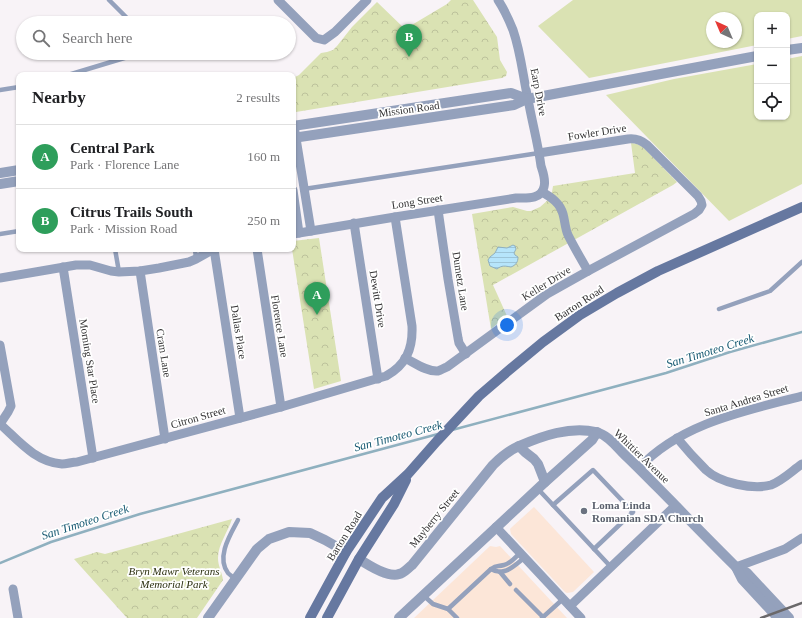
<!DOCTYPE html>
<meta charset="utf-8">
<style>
body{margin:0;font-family:"Times New Roman",serif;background:#f6f6f6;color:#202124}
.controls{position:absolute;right:12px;top:12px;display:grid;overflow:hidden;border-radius:8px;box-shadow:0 1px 3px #0004}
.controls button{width:36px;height:36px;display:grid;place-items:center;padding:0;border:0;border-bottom:1px solid #e0e0e0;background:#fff;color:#202124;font:20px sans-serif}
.compass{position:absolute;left:706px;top:12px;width:36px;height:36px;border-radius:50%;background:#fff;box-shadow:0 1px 3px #0004;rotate:316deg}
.you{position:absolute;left:507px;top:325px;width:14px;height:14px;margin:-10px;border:3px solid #fff;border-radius:50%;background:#1a73e8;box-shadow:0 0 0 6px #1a73e833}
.badge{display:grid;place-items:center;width:26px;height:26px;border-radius:50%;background:#86822a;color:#fff;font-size:13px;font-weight:700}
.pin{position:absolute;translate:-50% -33px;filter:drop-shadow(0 1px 2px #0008)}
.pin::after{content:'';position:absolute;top:21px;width:14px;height:12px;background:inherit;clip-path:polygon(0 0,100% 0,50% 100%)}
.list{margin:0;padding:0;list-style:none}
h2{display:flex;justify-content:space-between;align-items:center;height:52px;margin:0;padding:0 16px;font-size:17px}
h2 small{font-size:13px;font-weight:400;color:#757577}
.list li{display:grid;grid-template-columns:26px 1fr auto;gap:12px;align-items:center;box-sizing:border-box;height:64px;padding:0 16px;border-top:1px solid #e0e0e0}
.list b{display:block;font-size:15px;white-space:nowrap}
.list p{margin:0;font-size:13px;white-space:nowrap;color:#757577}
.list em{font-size:13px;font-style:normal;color:#757577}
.icon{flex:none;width:22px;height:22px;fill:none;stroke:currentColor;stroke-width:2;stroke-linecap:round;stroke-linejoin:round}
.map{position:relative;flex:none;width:802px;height:618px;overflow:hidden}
.search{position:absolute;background:#fff;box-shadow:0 1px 3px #0004;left:16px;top:16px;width:280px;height:44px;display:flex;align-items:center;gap:10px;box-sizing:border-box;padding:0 14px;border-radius:22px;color:#757577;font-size:15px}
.panel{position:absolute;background:#fff;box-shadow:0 1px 3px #0004;left:16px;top:72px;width:280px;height:180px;border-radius:8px}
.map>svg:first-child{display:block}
.commercial{fill:#fce6d8}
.green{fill:#dae2b3;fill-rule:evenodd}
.forest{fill:url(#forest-crowns)}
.water{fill:url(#water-rules);stroke:#8fb0bf}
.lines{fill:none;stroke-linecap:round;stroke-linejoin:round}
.stream{stroke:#8fb0bf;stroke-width:2.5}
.service{stroke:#94a1bc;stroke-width:4.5}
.minor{stroke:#94a1bc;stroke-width:9}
.tertiary{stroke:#94a1bc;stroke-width:10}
.secondary{stroke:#6678a0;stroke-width:10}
.rail{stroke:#6a686a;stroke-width:2.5}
.worship-dot{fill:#6b7280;stroke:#fff;stroke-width:1.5}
.labels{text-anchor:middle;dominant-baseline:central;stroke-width:3.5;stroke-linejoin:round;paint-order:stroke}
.street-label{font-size:11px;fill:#343334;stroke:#fff}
.worship-label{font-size:11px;font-weight:bold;fill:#5b616d;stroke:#fff;text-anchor:start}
.park-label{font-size:11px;font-style:italic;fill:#2b2f0f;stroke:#fff}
.water-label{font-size:12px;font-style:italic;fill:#12566f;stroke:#fff}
</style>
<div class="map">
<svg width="802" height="618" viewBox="0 0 802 618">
<defs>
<pattern id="forest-crowns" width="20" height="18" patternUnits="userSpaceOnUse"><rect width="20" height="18" fill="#dae2b3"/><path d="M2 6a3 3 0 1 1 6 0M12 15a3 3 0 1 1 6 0" fill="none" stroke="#bcc29b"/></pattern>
<pattern id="water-rules" width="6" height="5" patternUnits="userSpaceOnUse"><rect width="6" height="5" fill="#b6e5fb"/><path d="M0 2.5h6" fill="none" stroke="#9dc5d8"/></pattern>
</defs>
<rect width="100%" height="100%" fill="#f8f3f7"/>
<g class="commercial">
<path d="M534,507L594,572L573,592L567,593L565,592L511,534L510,529L512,527Z"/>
<path d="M490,546L496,547L500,546L567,618H414Z"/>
</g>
<g class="green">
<path d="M573,0H802V36L787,39V15H757V45L589,78L538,26ZM712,18H736V42H712Z"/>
<path d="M802,56V184L729,221L606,95L674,79L757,64V117H787V59Z"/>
</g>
<g class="forest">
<path d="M451,0H473L497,37L500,60L507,72L506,76L502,78L296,112L293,109V78L299,75L321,53L327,52L333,50L337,46L352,27L377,2L405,29L447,4Z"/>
<path d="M631,143L637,144L643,147L677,182L673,185L493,285L507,316L491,329L472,214L513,207L527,211H531L540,207L548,200L552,192L553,186L635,173Z"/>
<path d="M319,238L341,381L314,389L292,249H293V241Z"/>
<path d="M232,519C228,532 218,544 218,558C218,566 222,572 223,580L197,618H127L74,559L97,552L105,554Z"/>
</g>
<path class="water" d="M513,245L515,246L516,249L514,253L515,255L518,257C518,262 516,265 511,267C505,266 502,265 497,269L490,266L488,260L490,257L495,253L498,247L507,248Z"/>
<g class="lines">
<g class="stream">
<path d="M452,430L666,373L730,352L802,332"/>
<path d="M0,563L51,542L140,514L438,434"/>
</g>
<g class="service">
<path d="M109,0L132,23"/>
<path d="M68,75L131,56L134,53"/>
<path d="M0,90L19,87"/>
<path d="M304,189L539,153"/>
<path d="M0,234L19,231"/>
<path d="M115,249L119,272"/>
<path d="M195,249L196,259"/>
<path d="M719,309L770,291L802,262"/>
<path d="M538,489L611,567"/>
<path d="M553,505L593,470L633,512L594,549"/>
<path d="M491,569C504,577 514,566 524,558"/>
<path d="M500,572L510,584"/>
<path d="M235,579C233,577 230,575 228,573C216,557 230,535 238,520"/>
<path d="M516,590L543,617"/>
<path d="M423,595L433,604L448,609L457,618"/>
<path d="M448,609L491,569C497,565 497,567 504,565C510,564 515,558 520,553"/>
<path d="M542,618L563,599"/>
</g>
<g class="minor">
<path d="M278,0L316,38L324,40L335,32L367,0"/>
<path d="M294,126L311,231"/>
<path d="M293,190L299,233"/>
<path d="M542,192C551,197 560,203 563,214C565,221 565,228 568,235C574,247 581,259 588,271"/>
<path d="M438,210L448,279L458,338L459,343L466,354"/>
<path d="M354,223L378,379"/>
<path d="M293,234L395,217L516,198C526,198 541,200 544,187C546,180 543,172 541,166C538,143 532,122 528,99C523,77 521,53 513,30C509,20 504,9 498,0"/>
<path d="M214,249L240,418"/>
<path d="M257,249L281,407"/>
<path d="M63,267L93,458"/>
<path d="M140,271L165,439"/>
<path d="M0,278L76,265H90L111,271L119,272L140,271L159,268L189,262L196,259L214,249"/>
<path d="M0,345L11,406L8,412L0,424"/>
<path d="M405,358C415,363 427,372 438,371C441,370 444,368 447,367L547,294L588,271L694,214L699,210L702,205L701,201L698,196L647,145C641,140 636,138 628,139L539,153"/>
<path d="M0,424C18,440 35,462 62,464C67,464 72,462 77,462L281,407L386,376C406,365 413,349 412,326L395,217"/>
<path d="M677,438C686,449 696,460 706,470C720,483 753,490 771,485C782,481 792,471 802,464"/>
<path d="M639,468C681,423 745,411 802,396"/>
<path d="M496,527L581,618"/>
<path d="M736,567L785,549L802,538"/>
<path d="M13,589L18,618"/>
<path d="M570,606L675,506"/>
</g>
<g class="tertiary">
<path d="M787,50L802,48"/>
<path d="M293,126L511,93L527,99"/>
<path d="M293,138L514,105L527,99L757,56"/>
<path d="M0,173L19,170"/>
<path d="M0,184L19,181"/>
<path d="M519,446C542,436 570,426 596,432C608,435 616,446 624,454C642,471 659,489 676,506C696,527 716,547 736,567L747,573L789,618"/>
<path d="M359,559C368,565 388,578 399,574C404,573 408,568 412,565L493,465C501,457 508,451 519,446L525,452L534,459L538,464L545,482"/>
<path d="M736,567L742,579L778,618"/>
<path d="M208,618L257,549L269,539L289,532L310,533L325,540L346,552"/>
<path d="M399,618L545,482L592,440L597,432"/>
</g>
<g class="secondary">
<path d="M310,618L346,552L382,498L408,474L437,441L479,396L508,371L543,342L580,315L617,293L658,271L802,207"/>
<path d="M327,618L359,559L394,504L406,480"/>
</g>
<path class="rail" d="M761,618L802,603"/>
</g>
<circle class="worship-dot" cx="584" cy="511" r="4"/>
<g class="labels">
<g class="street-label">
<text transform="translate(539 92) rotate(79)">Earp Drive</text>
<text transform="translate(409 109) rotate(-8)">Mission Road</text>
<text transform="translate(597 132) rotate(-9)">Fowler Drive</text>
<text transform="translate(417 201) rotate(-9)">Long Street</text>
<text transform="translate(461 281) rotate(81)">Dumetz Lane</text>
<text transform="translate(546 283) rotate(-32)">Keller Drive</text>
<text transform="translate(378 299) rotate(81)">Dewitt Drive</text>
<text transform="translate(579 303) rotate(-33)">Barton Road</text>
<text transform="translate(280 326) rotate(81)">Florence Lane</text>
<text transform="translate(239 332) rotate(81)">Dallas Place</text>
<text transform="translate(164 353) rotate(81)">Cram Lane</text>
<text transform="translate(90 361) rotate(81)">Morning Star Place</text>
<text transform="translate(746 400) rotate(-17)">Santa Andrea Street</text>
<text transform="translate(198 417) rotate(-16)">Citron Street</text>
<text transform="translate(642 456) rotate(44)">Whittier Avenue</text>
<text transform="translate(434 518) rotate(-51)">Mayberry Street</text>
<text transform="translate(344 536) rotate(-58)">Barton Road</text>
</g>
<g class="worship-label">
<text x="592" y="505">Loma Linda<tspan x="592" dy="13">Romanian SDA Church</tspan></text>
</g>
<g class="park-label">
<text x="174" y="571">Bryn Mawr Veterans<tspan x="174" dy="13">Memorial Park</tspan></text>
</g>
<g class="water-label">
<text transform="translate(710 351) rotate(-17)">San Timoteo Creek</text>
<text transform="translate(398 436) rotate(-15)">San Timoteo Creek</text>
<text transform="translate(85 522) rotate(-18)">San Timoteo Creek</text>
</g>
</g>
</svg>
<div class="controls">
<button>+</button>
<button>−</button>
<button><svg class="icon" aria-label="locate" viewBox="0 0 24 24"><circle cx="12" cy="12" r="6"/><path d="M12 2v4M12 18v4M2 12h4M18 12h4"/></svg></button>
</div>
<svg class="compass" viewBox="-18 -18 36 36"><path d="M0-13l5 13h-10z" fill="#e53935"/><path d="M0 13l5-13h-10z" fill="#757577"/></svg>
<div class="you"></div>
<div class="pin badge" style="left:317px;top:315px;background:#2e9e5b">A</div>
<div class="pin badge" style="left:409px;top:57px;background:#2e9e5b">B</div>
<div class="search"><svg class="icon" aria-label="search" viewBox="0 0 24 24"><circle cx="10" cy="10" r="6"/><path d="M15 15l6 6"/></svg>Search here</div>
<section class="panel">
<h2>Nearby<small>2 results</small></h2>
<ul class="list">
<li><span class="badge" style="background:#2e9e5b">A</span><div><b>Central Park</b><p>Park · Florence Lane</p></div><em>160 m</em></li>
<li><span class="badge" style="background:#2e9e5b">B</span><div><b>Citrus Trails South</b><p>Park · Mission Road</p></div><em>250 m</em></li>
</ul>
</section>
</div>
